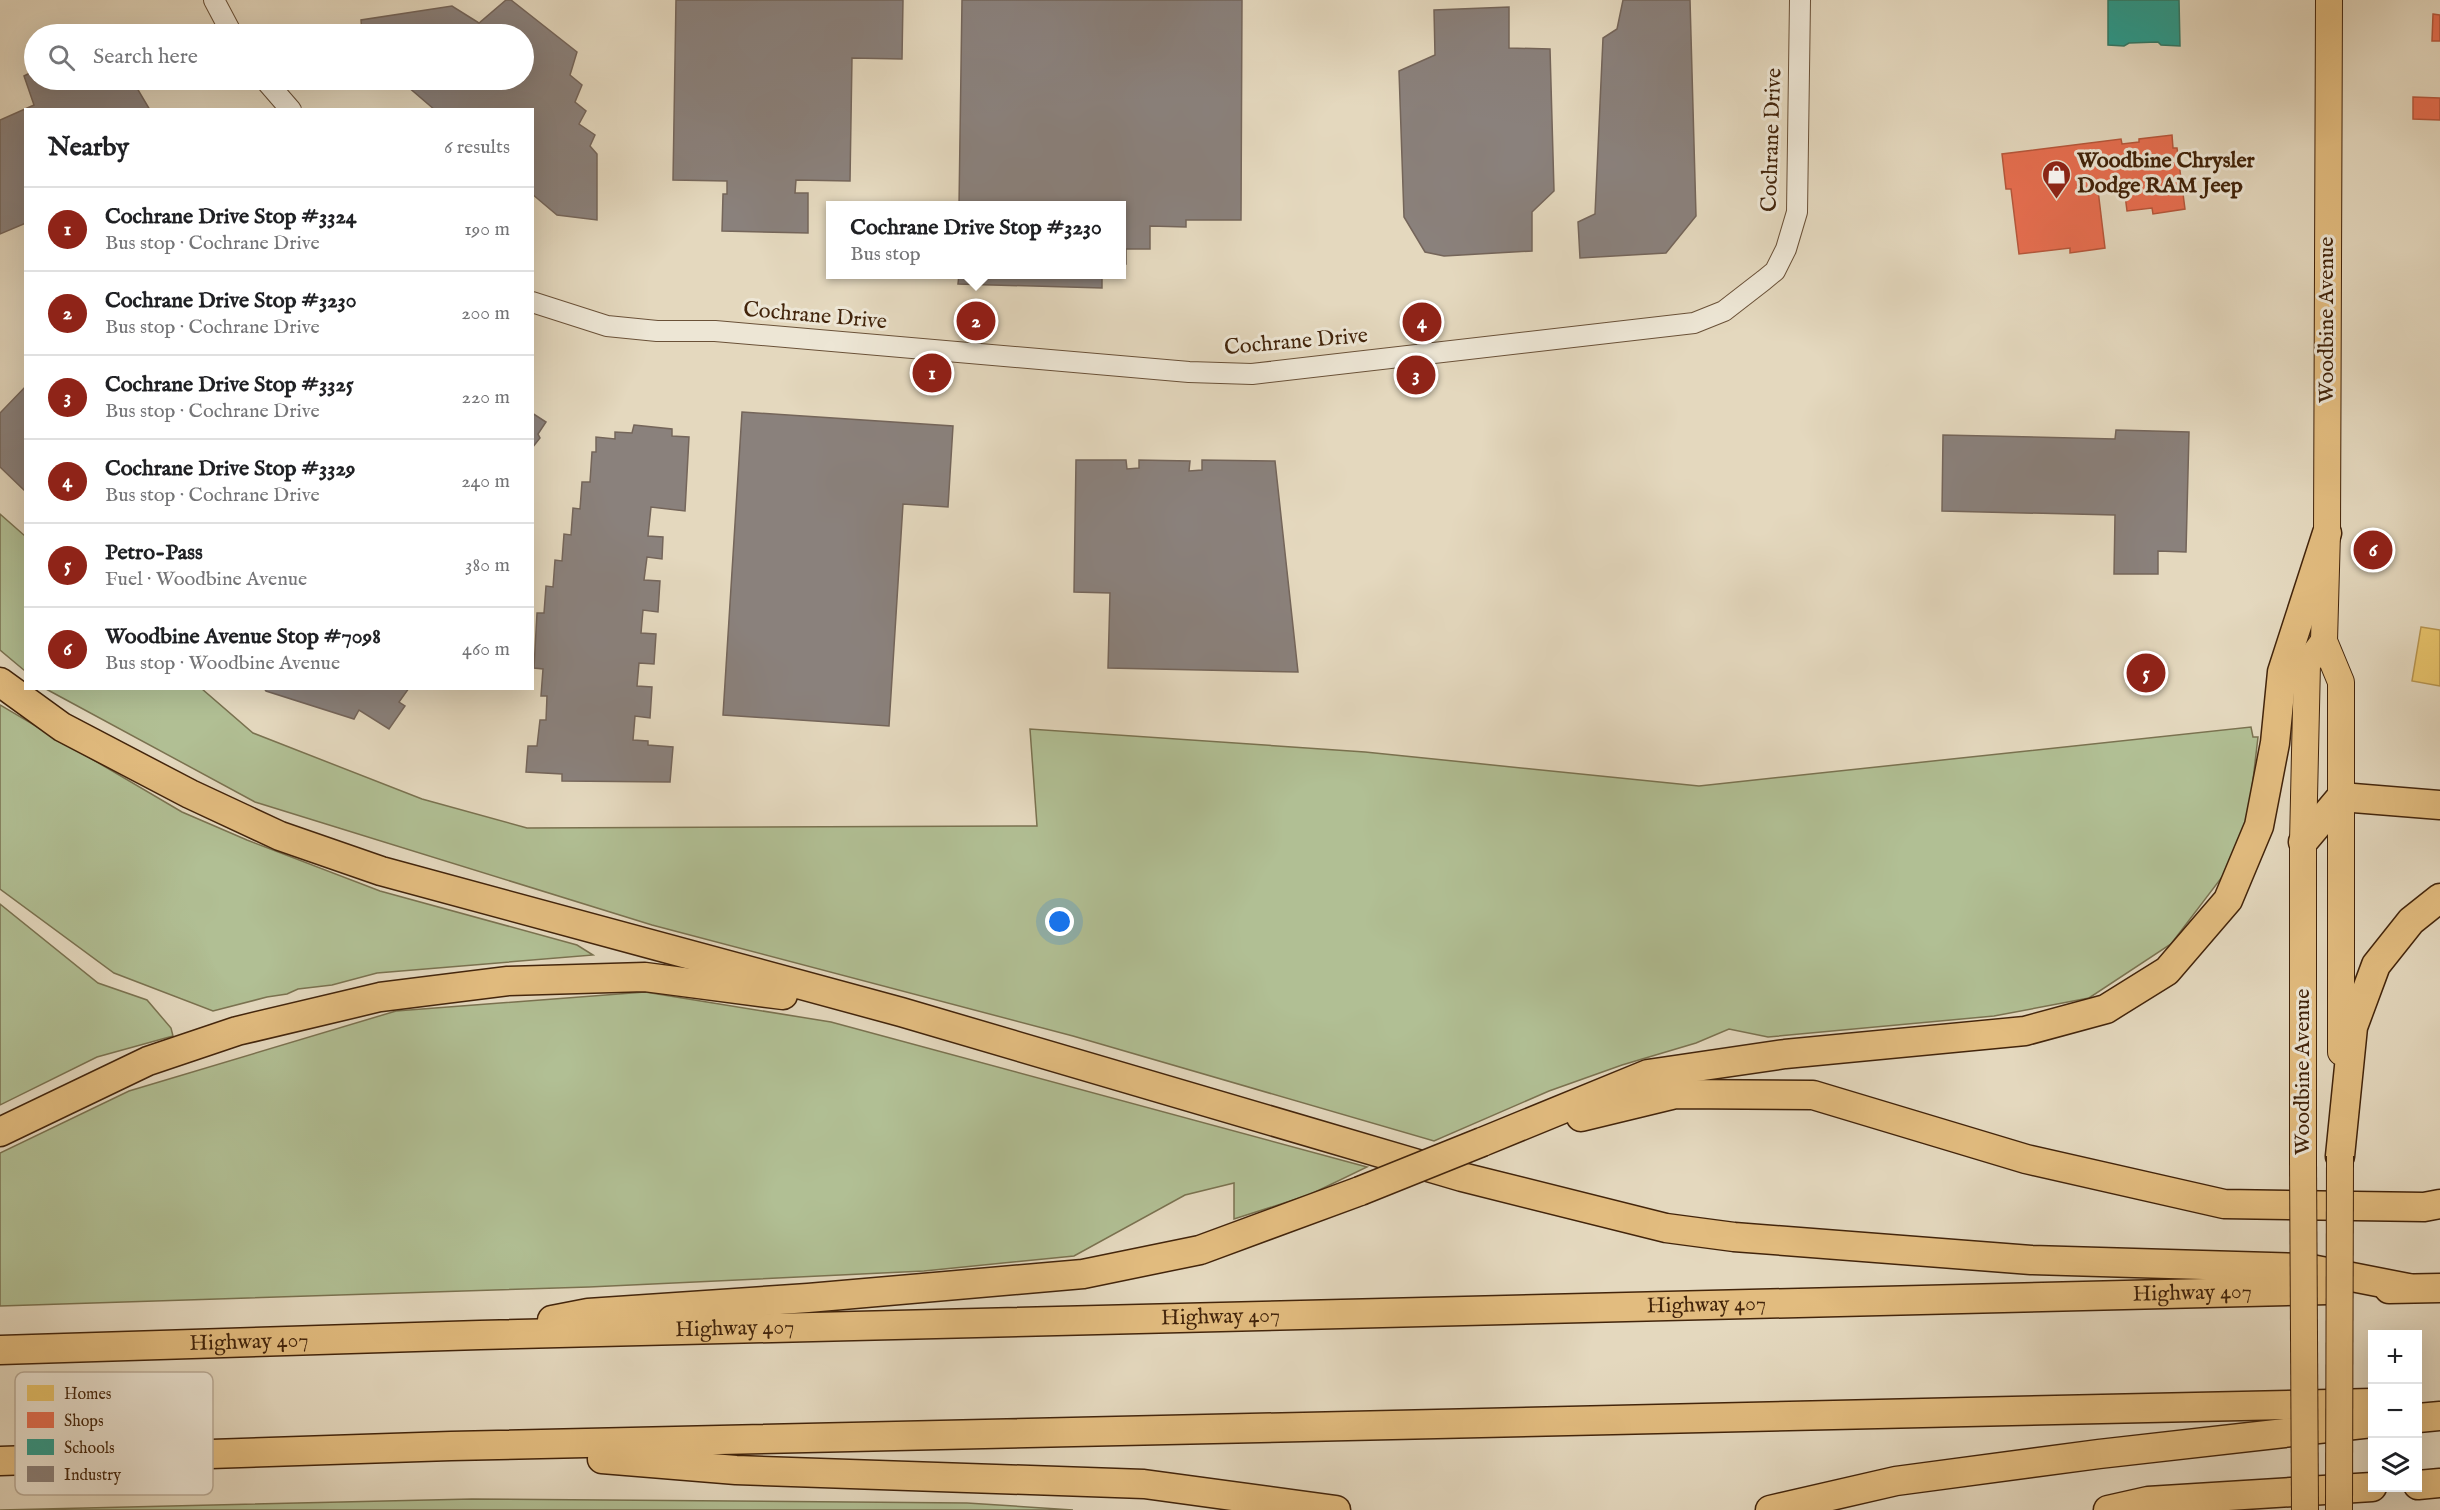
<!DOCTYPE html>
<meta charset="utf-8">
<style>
body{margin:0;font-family:"IM FELL English",serif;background:#f6f6f6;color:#202124}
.controls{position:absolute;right:18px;bottom:18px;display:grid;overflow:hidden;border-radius:0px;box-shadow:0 6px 24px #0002}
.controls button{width:54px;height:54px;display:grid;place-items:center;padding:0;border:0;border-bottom:2px solid #e0e0e0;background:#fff;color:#202124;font:30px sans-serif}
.you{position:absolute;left:1060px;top:922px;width:21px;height:21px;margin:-15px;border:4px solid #fff;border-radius:50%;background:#1a73e8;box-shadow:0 0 0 9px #1a73e833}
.badge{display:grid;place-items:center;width:39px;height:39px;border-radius:50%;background:#8f2418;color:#fff;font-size:20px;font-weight:700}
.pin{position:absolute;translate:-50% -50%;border:3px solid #fff;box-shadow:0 2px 6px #0006}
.popup{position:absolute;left:826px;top:201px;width:300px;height:78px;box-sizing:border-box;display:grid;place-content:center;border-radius:0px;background:#fff;filter:drop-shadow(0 2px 4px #0005);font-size:20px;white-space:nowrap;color:#757577}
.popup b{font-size:22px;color:#202124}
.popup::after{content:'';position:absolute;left:50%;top:100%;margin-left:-12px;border:12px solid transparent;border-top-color:#fff}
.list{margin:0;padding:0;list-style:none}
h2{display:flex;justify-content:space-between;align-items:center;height:78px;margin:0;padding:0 24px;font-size:26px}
h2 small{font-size:20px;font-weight:400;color:#757577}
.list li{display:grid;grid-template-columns:39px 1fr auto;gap:18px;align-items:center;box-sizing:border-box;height:84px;padding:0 24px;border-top:2px solid #e0e0e0}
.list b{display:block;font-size:22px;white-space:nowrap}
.list p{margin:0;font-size:20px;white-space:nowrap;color:#757577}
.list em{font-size:20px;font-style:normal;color:#757577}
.icon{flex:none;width:33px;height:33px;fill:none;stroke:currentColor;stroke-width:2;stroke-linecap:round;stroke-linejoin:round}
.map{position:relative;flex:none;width:2440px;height:1510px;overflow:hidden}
.search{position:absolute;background:#fff;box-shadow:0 6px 24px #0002;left:24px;top:24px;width:510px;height:66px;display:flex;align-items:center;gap:15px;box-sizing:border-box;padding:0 21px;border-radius:33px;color:#757577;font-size:22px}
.panel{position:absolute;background:#fff;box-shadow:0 6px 24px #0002;left:24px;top:108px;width:510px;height:582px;border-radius:0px}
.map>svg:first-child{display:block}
.green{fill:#b1bf94;stroke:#7a7250;stroke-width:1.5}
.homes{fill:#e9c46a;stroke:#b7944e;stroke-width:1.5}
.shops{fill:#e76f51;stroke:#b6583c;stroke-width:1.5}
.schools{fill:#2a9d8f;stroke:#317967;stroke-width:1.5}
.industry{fill:#8a817c;stroke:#74655a;stroke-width:1.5}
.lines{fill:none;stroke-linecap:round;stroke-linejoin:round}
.minor-casing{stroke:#6a5138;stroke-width:22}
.major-casing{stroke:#42240b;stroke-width:28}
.highway-casing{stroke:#42240b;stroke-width:31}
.minor{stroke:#ede6d5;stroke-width:20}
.major{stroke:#e2bc7f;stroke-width:26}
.highway{stroke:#e2bc7f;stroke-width:28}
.major-bridge-casing{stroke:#42240b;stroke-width:28;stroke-linecap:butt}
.highway-bridge-casing{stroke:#42240b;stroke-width:31;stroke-linecap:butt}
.major-bridge{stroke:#e2bc7f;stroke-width:26}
.highway-bridge{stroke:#e2bc7f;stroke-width:28}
.labels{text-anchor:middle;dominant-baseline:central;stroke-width:6;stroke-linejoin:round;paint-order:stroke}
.street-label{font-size:22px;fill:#42240b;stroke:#ede6d5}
.poi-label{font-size:22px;font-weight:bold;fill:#42240b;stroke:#ede6d5;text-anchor:start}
.key{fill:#ede6d5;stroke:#baac98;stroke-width:1.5}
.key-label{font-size:16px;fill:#42240b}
</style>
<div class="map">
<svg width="2440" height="1510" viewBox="0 0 2440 1510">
<rect width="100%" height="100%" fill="#e4d8be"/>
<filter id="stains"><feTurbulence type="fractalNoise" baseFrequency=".00333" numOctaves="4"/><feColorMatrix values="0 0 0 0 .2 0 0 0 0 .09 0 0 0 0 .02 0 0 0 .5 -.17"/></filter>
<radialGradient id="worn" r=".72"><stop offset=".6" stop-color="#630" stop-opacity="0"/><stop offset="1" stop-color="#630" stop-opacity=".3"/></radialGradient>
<g class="green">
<path d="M0,514L25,536V671L0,650Z"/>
<path d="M46,689H202L253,733L422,799L527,828L1037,826L1030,729L1365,752L1699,786L2251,727L2253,737H2258L2251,797L2256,799L2235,860L2171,944L2089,998L1994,1016L1768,1037L1729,1029L1696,1043L1622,1065L1549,1091L1434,1141L1073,1036L652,925L255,802Z"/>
<path d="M0,705L182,812L247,840L380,891L577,945L593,955L377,973L332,985L298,989L287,994L267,997L213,1011L114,973L0,889Z"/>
<path d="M0,904L98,983L147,1000L171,1028L173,1036L97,1057L0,1105Z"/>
<path d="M645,992L831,1022L1367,1167L1309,1195L1234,1219V1183L1185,1195L1074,1256L924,1271L589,1287L0,1306V1153L129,1091L396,1011Z"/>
<path d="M472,1499L967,1503L1073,1510H0Z"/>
</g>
<path class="homes" d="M2421,627L2440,630V686L2412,681Z"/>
<g class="shops">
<path d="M2433,14L2440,15V41H2432Z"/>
<path d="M2413,97L2440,98V120L2413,119Z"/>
<path d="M2172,135L2173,148H2177L2185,209L2153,214L2152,208L2127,211L2124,187L2098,190L2105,248L2070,253V248L2019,254L2011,189H2006L2002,154L2121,139L2122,144L2139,142V139Z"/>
</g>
<path class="schools" d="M2108,0H2179L2180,46L2161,45L2158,42L2129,43L2124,46L2108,45Z"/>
<g class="industry">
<path d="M506,0H511L577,52L570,75L582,85L575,102L586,111L579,124L595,135L590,146L597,154V220L557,215L532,194V110H435L400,80H524V34H362L361,20L452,6L479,23Z"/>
<path d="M676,0H903L902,59L852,58L850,181L796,180L795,193H808V233L722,231L723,194H727V181L673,180Z"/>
<path d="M962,0H1242L1241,220H1186V227L1150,226V249H1126V264H1122V206H959Z"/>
<path d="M1623,0H1690L1696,216L1666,253L1580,258L1578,222L1595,214L1603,38L1617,29Z"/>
<path d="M1509,7V48L1550,49L1554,191L1532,212V251L1444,256L1425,252L1404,217L1399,71L1435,55L1434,10Z"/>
<path d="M34,71V80H124L126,83H134L150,110H26V223L0,234V120L34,105L24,76Z"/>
<path d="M959,274H1102V288L958,284Z"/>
<path d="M26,386V492L0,467V413Z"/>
<path d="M742,412L953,426L948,507L903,504L889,726L723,715Z"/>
<path d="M532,413L546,422L538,434L540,438L532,448Z"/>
<path d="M634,425L672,429V436L689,437L685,511L651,507L648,536L663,537L662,559L647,557L644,580L660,581L658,612L643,610L641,633L656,634L654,664L639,663L637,686L652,687L650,718L635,716L633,740L648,741V745L673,747L670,782L562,781V774L526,772L528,746H537L540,720H546L547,696H541L543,669L534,668L537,613H544L546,586L553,587L555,560L562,561L564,534L571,535L573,508L580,509L582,482H590L592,452H596V437L615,439V432L632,433Z"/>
<path d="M2116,430L2189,432L2186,552L2158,551V574H2114L2115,515L1942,511L1943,435L2115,439Z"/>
<path d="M1076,460H1126L1127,469L1139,468V460L1190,461L1189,471L1202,470V460L1275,461L1298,672L1108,668L1110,593L1074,592Z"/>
<path d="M264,688H409L399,702L405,706L389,729L359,710L354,719L266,691Z"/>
</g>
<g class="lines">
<defs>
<g id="minor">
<path d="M214,0L232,34"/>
<path d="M265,80L291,110"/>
<path d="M532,302L607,326L657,331H715L1189,372L1252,374L1694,323L1724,311L1764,280L1775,271L1786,249L1797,212L1800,0"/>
</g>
<g id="major">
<path d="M2329,0L2327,533L2324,641L2341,682V1052"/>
<path d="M2303,1160V842L2307,664L2324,641"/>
</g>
<g id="highway">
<path d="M0,682L62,727L190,794L280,836L381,871L901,1012L1462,1177L1666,1228L1734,1237L2031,1260L2306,1268L2408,1288"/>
<path d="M2303,842L2341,797L2440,805"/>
<path d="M1581,1117L1676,1094L1813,1095L2026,1159L2224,1204L2424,1207L2440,1204"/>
<path d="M0,1132L148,1061L237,1031L380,997L508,981L645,977L783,995"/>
<path d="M1482,1142L1648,1074L1785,1054L2025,1031L2106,1009L2167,971L2228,900L2259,826L2275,743L2282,672L2327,533"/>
<path d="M2340,1156L2353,1027L2376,965L2411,921L2440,898"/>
<path d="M2389,1289L2440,1288"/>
<path d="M552,1320L588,1313L808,1298L1083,1274L1200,1250L1360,1191"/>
<path id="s1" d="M0,1350L480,1335L2328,1290"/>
<path d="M2418,1418L2440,1416"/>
<path d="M602,1459L736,1470L1144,1484L1336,1510"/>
<path d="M0,1461L451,1446L2372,1403"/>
<path d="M2418,1485L2440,1483"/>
<path d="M1770,1510L1896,1481L2099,1454L2372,1423"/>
<path d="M2108,1510L2148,1501L2372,1487"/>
</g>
</defs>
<use href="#minor" class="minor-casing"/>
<use href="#major" class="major-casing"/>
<use href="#highway" class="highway-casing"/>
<use href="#minor" class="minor"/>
<use href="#major" class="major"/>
<use href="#highway" class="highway"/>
<defs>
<g id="major-bridge">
<path d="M2303,1160L2305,1510"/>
<path d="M2339,1510L2340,1156"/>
</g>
<path id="highway-bridge" d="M1360,1191L1482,1142"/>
</defs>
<use href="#major-bridge" class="major-bridge-casing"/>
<use href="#highway-bridge" class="highway-bridge-casing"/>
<use href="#major-bridge" class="major-bridge"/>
<use href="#highway-bridge" class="highway-bridge"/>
</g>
<defs>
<symbol id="shop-pin" viewBox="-11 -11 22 30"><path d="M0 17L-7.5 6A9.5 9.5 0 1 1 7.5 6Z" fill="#8f2418" stroke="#ede6d5"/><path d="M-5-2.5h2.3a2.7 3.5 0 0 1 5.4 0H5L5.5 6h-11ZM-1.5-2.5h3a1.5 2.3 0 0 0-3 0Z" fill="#fff"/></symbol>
</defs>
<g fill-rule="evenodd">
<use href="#shop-pin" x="2040" y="158" width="33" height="45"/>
</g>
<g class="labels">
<g class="street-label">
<text transform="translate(1772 140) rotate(-88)">Cochrane Drive</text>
<text transform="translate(815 316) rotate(5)">Cochrane Drive</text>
<text transform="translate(2327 320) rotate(-90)">Woodbine Avenue</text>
<text transform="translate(1296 342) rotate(-5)">Cochrane Drive</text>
<text transform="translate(2303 1072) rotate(-90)">Woodbine Avenue</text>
<text stroke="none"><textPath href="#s1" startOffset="2193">Highway 407</textPath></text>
<text stroke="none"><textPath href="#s1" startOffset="1707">Highway 407</textPath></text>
<text stroke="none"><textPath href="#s1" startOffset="1221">Highway 407</textPath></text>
<text stroke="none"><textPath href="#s1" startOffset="735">Highway 407</textPath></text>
<text stroke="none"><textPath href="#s1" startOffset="249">Highway 407</textPath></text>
</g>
<g class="poi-label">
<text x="2077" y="161">Woodbine Chrysler<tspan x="2077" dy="25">Dodge RAM Jeep</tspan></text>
</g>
</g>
<rect x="15" y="1372" width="198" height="123" rx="9" class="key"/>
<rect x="27" y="1385" width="27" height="16" fill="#e9c46a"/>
<rect x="27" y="1412" width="27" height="16" fill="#e76f51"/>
<rect x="27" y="1439" width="27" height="16" fill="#2a9d8f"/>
<rect x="27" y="1466" width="27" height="16" fill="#8a817c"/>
<g class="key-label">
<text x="64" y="1399">Homes</text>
<text x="64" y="1426">Shops</text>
<text x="64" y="1453">Schools</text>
<text x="64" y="1480">Industry</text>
</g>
<rect width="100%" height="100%" filter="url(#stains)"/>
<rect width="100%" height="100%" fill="url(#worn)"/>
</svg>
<div class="controls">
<button>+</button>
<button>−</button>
<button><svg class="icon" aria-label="layers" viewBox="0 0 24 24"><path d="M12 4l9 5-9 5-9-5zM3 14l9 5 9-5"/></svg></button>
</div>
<div class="you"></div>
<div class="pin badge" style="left:932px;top:373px">1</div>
<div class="pin badge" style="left:976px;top:321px">2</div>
<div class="popup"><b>Cochrane Drive Stop #3230</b>Bus stop</div>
<div class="pin badge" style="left:1416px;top:375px">3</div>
<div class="pin badge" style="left:1422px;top:322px">4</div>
<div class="pin badge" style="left:2146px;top:673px">5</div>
<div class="pin badge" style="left:2373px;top:550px">6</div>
<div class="search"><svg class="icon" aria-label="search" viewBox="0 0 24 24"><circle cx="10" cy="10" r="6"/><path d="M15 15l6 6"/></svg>Search here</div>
<section class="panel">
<h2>Nearby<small>6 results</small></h2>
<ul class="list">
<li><span class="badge">1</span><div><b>Cochrane Drive Stop #3324</b><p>Bus stop · Cochrane Drive</p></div><em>190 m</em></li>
<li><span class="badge">2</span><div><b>Cochrane Drive Stop #3230</b><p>Bus stop · Cochrane Drive</p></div><em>200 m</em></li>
<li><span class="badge">3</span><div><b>Cochrane Drive Stop #3325</b><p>Bus stop · Cochrane Drive</p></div><em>220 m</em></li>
<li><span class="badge">4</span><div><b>Cochrane Drive Stop #3329</b><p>Bus stop · Cochrane Drive</p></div><em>240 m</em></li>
<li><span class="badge">5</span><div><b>Petro-Pass</b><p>Fuel · Woodbine Avenue</p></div><em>380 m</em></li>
<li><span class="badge">6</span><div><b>Woodbine Avenue Stop #7098</b><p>Bus stop · Woodbine Avenue</p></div><em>460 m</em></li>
</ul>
</section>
</div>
